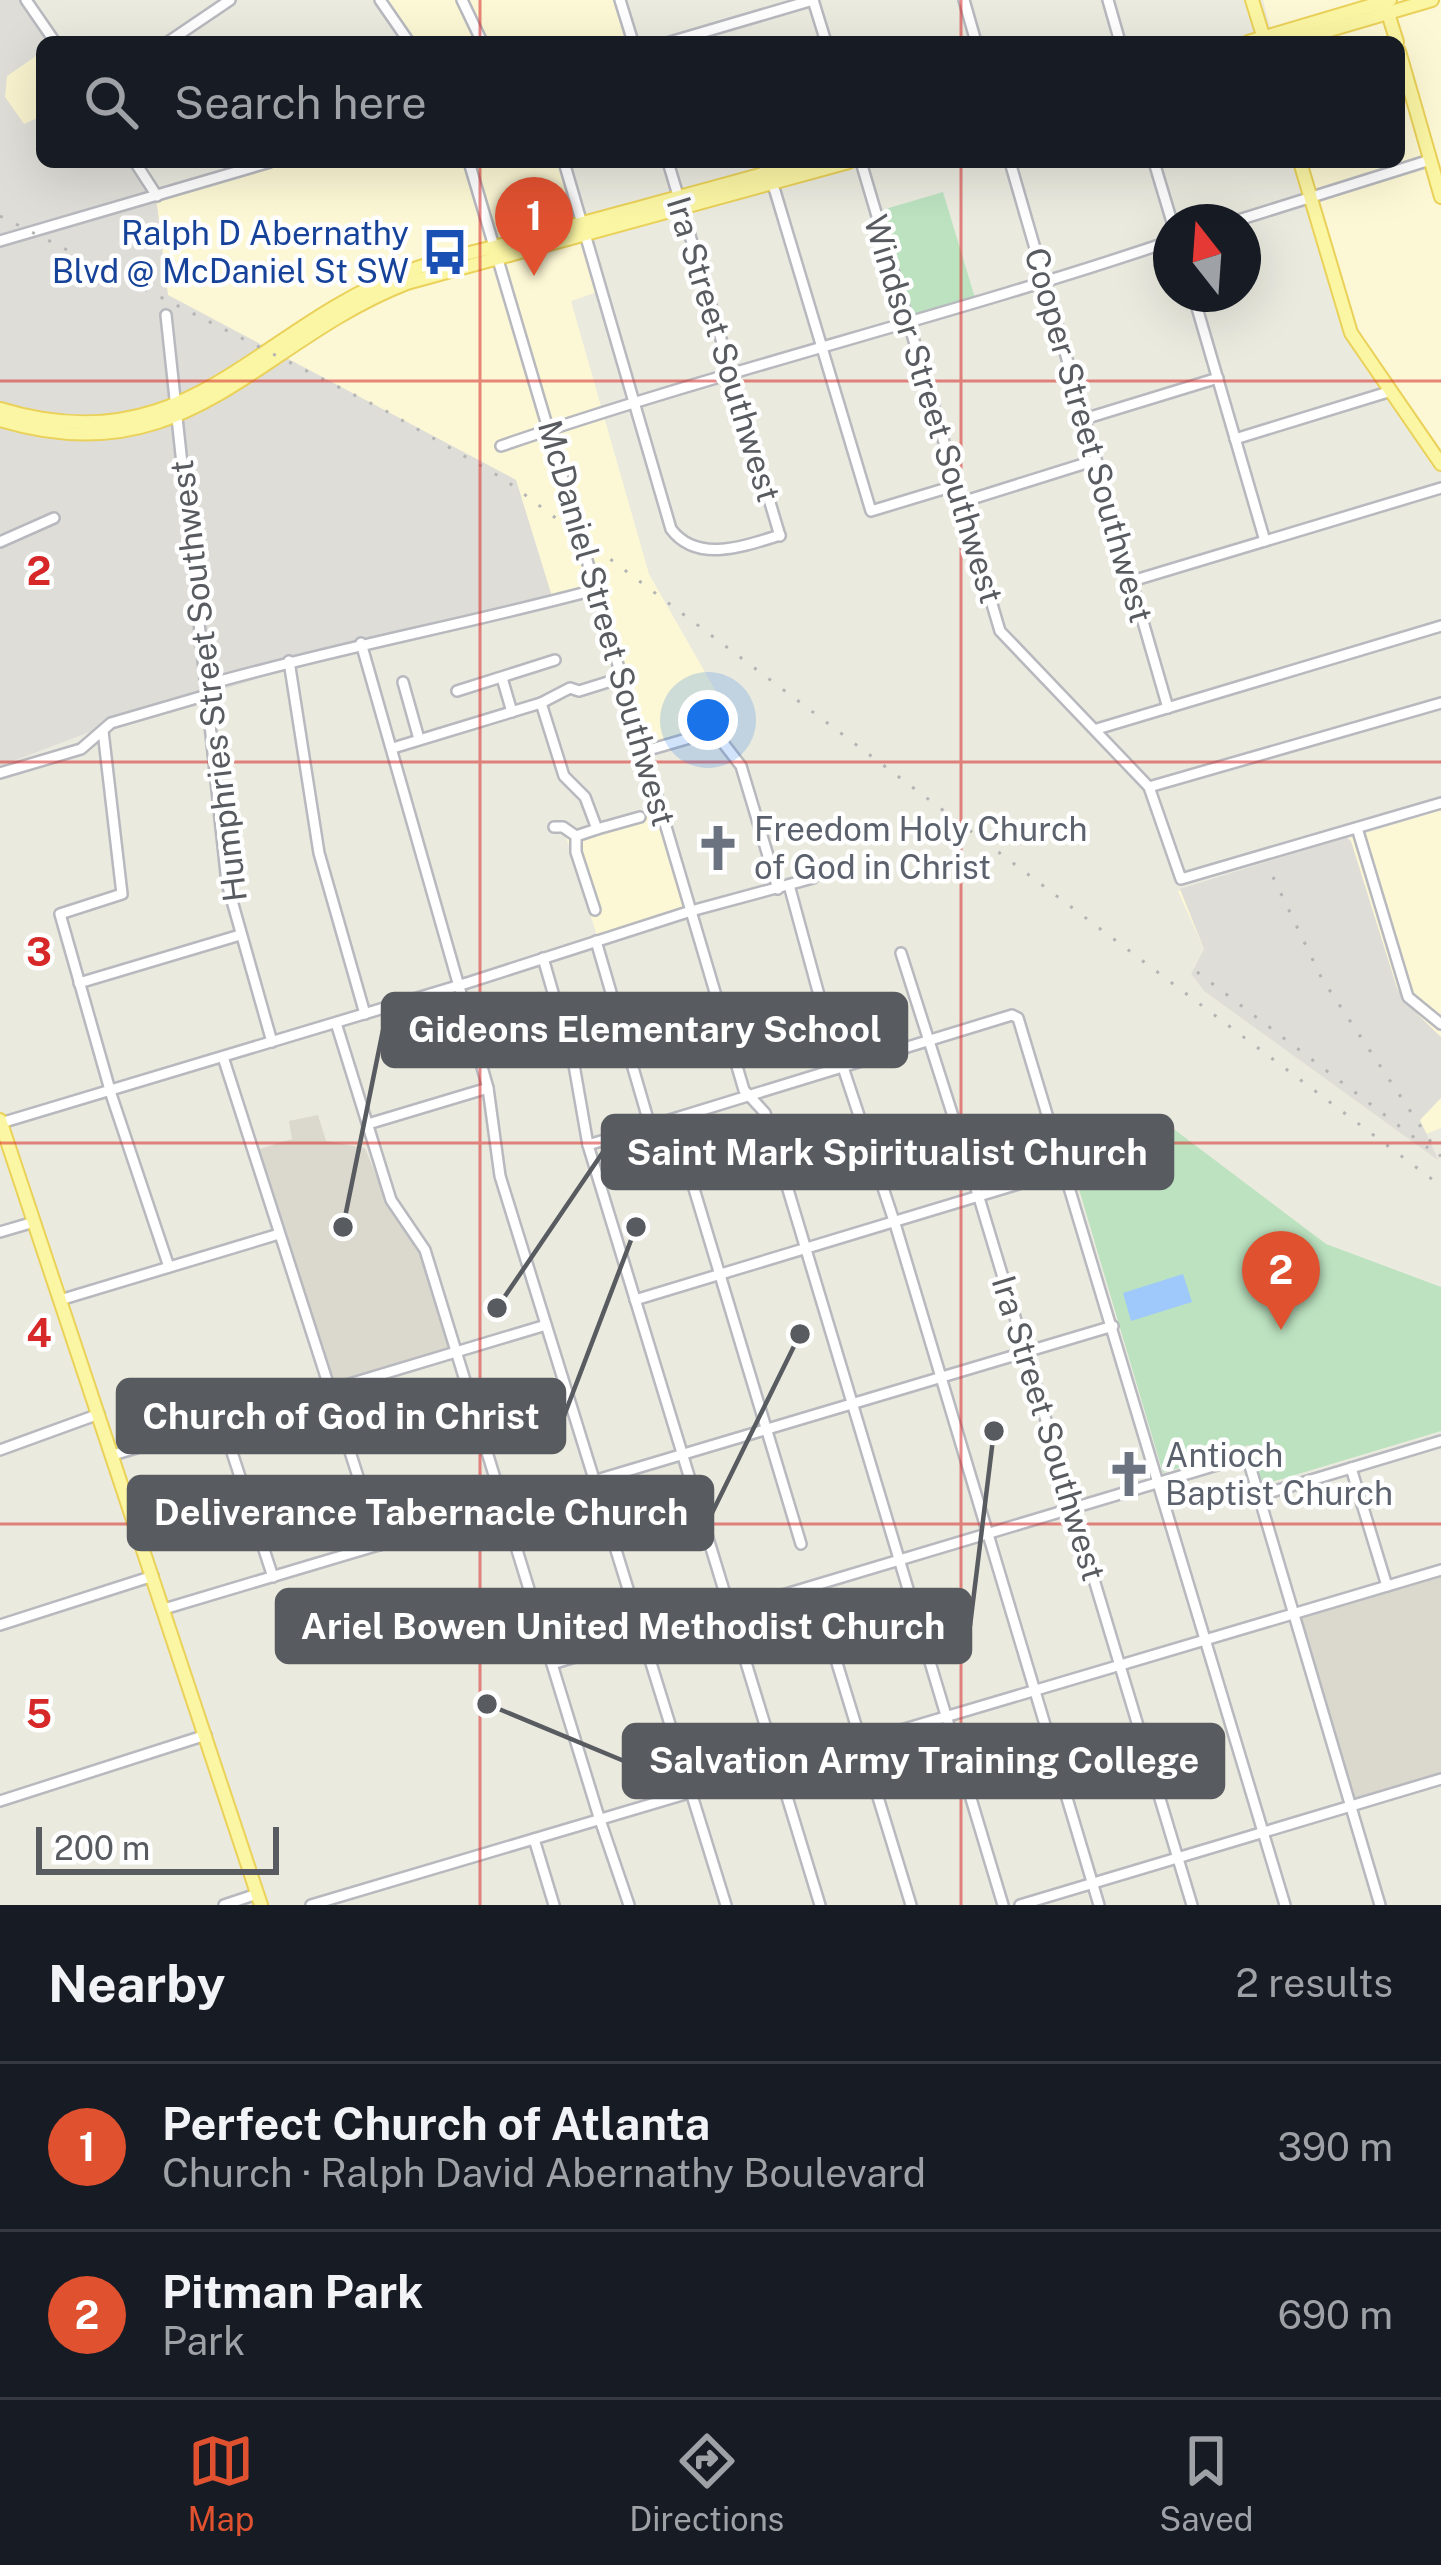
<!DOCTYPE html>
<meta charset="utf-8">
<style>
body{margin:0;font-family:"Public Sans",sans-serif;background:#242831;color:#f1f3f6}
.compass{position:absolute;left:1153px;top:204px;width:108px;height:108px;border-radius:50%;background:#171b24;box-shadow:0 12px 48px #0002;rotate:343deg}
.scale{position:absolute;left:36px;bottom:30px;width:243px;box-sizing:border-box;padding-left:12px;border:6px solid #585b60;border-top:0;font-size:33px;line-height:42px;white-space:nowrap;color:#585b60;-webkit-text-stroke:9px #fff;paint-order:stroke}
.you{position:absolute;left:708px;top:720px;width:42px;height:42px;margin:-30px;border:9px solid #fff;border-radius:50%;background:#1a73e8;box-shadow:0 0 0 18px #1a73e833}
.badge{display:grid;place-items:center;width:78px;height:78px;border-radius:50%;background:#e05130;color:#fff;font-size:39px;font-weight:700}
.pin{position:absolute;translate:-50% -99px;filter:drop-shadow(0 3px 6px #0008)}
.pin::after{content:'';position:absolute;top:63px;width:42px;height:36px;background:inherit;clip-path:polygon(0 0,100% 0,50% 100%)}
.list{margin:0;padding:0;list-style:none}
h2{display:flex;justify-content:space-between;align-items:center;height:156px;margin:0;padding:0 48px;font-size:51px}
h2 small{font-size:39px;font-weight:400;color:#9ea1a6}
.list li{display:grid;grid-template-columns:78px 1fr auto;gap:36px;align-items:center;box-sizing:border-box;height:168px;padding:0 48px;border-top:3px solid #363941}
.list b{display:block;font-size:45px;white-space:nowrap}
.list p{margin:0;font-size:39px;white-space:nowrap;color:#9ea1a6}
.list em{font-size:39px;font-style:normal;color:#9ea1a6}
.icon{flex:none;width:66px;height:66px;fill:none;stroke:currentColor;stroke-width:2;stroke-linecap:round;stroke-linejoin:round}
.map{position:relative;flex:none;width:1441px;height:1905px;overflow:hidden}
.search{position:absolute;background:#171b24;box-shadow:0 12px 48px #0002;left:36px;right:36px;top:36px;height:132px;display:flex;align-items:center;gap:30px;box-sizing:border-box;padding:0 42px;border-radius:18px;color:#9ea1a6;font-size:45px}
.sheet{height:492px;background:#171b24}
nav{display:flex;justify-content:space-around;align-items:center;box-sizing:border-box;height:168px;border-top:3px solid #363941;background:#171b24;font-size:33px;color:#9ea1a6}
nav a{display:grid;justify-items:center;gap:6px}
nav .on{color:#e05130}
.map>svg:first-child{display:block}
.commercial{fill:#fcf7d4}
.industrial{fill:#deddd7}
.education{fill:#dbd9cd}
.green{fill:#bce2c0}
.sand{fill:#f8f2ce}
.water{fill:#a0c9fb}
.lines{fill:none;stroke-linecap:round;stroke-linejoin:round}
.minor-casing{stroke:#b7b9be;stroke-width:14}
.major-casing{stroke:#ead159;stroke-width:16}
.minor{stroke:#fff;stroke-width:9}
.major{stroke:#fbf6a4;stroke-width:12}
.rail{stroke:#b3b4b4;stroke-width:3;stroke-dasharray:3 15;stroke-linecap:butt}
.grid{fill:none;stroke:#d62828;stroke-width:3;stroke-opacity:0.55}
.labels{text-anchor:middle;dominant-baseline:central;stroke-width:9;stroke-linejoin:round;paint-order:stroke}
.transit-label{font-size:33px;fill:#164399;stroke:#fff;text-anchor:end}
.street-label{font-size:33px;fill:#585b60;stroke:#fff}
.worship-label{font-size:33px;fill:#5b616d;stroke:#fff;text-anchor:start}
.grid-label{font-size:39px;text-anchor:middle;font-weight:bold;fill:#d62828;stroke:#fff;stroke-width:9;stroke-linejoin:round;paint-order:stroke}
.leader{fill:none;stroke:#585b60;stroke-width:4.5}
.callout-dot{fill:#585b60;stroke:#fff;stroke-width:4.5}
.callout{fill:#585b60;stroke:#585b60;stroke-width:4.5}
.callout-label{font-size:36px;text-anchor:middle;font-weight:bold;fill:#fff}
</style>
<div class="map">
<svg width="1441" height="1905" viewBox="0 0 1441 1905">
<rect width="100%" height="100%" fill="#ebeadf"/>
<g class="commercial">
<path d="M372,0H622L636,42H401Z"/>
<path d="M1263,0H1441V450L1377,362L1357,326L1308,162H1399V42H1274Z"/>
<path d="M273,162H562L606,289L571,301L649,574L734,723L642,751L598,593L553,600L516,480L167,295L156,197Z"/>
<path d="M659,807L691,913L599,942L565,834Z"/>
<path d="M1441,810V1128L1426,1134L1439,1161L1204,991L1191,974L1204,949L1178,891Z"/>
</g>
<g class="industrial">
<path d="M0,0H21L50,42H42V162H132L156,197L168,295L516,480L553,600L360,647L108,725L0,766Z"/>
<path d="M1346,837L1351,841L1397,988L1405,1002L1441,1037V1098L1420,1120L1439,1161L1204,991L1191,974L1204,949L1180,889Z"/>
</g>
<g class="education">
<path d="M318,1115L326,1141L365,1148L387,1202L420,1252L450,1347L330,1383L260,1149L292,1139L289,1121Z"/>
<path d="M1441,1573V1776L1348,1804L1289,1612Z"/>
</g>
<g class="green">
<path d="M943,192L975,298L914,317L882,210Z"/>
<path d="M1175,1130L1326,1244L1441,1287V1431L1262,1485L1249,1445L1163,1473L1071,1162Z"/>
</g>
<path class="sand" d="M42,52V116L24,124L5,97L7,76Z"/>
<path class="water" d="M1183,1274L1192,1302L1131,1321L1123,1293Z"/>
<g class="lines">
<defs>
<g id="minor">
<path d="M26,0L55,42"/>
<path d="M380,0L409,42"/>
<path d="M462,0L482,42"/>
<path d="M620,0L633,42"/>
<path d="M813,0L826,42"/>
<path d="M964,0L976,42"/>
<path d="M1108,0L1120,42"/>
<path d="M168,42L230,0"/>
<path d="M670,42L813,0"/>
<path d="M135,162L157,196"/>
<path d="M469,162L744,1090L765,1113L1003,1905"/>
<path d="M564,162L671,529C697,564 745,546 780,535"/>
<path d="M668,162L780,536"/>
<path d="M762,162L775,191L871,511L957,485"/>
<path d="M861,162L1000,631L1149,787L1181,879L1441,803"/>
<path d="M1010,162L1168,708"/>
<path d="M1154,162L1172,222"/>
<path d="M1232,222L1430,160"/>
<path d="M0,241L270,162"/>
<path d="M1193,294L1265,541"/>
<path d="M166,315L227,883L272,1042"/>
<path d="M1084,419L1218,378"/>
<path d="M1235,439L1388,392"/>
<path d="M501,446C722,370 950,316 1171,241"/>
<path d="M962,502L1096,460"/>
<path d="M0,542L54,518"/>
<path d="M1132,581L1441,488"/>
<path d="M361,643L488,1088L500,1176L726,1905"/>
<path d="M289,661L319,853L365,1014"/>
<path d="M502,678L512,712"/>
<path d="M403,682L419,739"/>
<path d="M206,685C336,648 468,624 598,589"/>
<path d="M457,691L555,660"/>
<path d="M541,703L570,688L579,691L624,677"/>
<path d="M1097,729L1441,626"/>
<path d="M103,731L122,894L60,914L112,1097L169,1267"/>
<path d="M393,748L541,703L564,776L585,797L597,829L576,836L563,827H554"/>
<path d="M645,751L714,731L741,766L778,889"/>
<path d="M0,773L81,749L111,723L207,695"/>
<path d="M1149,787L1441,703"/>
<path d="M1357,828L1408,997L1441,1024"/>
<path d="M597,829L640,817"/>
<path d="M576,836V852L595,910"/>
<path d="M789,885L819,995L896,1227L1099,1905"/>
<path d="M596,941L650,1126"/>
<path d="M901,953L980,1201L1192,1905"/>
<path d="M543,958L574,1065L588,1145L820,1905"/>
<path d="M79,983L240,935"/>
<path d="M336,1023L391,1200L425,1250L598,1814L629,1905"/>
<path d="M223,1057L380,1545"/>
<path d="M673,1119L801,1544"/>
<path d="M1,1123L467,983L691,911L813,878"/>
<path d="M368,1124L488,1088"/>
<path d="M588,1145L1012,1015L1018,1018L1285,1905"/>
<path d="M0,1232L34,1222"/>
<path d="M60,1300L279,1234"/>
<path d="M635,1300L1144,1146"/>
<path d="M222,1422L273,1577"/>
<path d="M0,1450L99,1414"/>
<path d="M113,1455L546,1325"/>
<path d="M1351,1468L1387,1586"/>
<path d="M1258,1496L1441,1441"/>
<path d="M814,1588L911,1905"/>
<path d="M164,1609L1113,1326"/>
<path d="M0,1625L153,1576"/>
<path d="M552,1664L1247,1456L1380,1905"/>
<path d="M0,1801L206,1735"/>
<path d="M534,1839L554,1905"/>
<path d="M224,1905L257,1894"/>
<path d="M311,1905L1441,1570"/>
<path d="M1020,1905L1441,1779"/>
</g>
<g id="major">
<path d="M1252,0L1265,42"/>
<path d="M1386,7L1397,42"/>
<path d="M1248,42L1390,0"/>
<path d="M1289,42L1432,0"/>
<path d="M1399,51L1441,197"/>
<path d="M1300,162L1351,333L1441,464"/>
<path d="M0,409C189,466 254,328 409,271C445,257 486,250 524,239C618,213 712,189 806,162"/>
<path d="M0,420C187,477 256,342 407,283L849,162"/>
<path d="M0,1120L261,1905"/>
</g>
</defs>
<use href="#minor" class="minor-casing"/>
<use href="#major" class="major-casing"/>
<use href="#minor" class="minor"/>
<use href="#major" class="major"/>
<g class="rail">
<path d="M0,216L386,411L504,479L1441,1186"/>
<path d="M1273,877L1322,979L1441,1157"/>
<path d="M1197,972L1428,1148"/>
</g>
</g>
<path class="grid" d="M480,0V42M961,0V42M480,162V1905M961,162V1905M0,381H1441M0,762H1441M0,1143H1441M0,1524H1441"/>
<defs>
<symbol id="bus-bare" viewBox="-9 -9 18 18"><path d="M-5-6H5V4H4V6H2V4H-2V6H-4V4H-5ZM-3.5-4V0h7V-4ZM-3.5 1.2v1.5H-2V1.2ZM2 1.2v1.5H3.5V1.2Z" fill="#1a4fb4" stroke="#fff" stroke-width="2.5" paint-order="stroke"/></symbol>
<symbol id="church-bare" viewBox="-9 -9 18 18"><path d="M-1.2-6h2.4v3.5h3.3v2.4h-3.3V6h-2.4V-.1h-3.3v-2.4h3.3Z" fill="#6b7280" stroke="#fff" stroke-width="2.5" paint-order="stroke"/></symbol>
</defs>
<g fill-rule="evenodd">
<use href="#bus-bare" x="412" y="219" width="66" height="66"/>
<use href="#church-bare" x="685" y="815" width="66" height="66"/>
<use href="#church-bare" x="1096" y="1441" width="66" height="66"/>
</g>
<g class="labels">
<g class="transit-label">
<text x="409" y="233">Ralph D Abernathy<tspan x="409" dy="38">Blvd @ McDaniel St SW</tspan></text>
</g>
<g class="street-label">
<text transform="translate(724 349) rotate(73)">Ira Street Southwest</text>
<text transform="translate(934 409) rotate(73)">Windsor Street Southwest</text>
<text transform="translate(1089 435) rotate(74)">Cooper Street Southwest</text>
<text transform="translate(607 623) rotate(74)">McDaniel Street Southwest</text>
<text transform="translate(208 681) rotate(-97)">Humphries Street Southwest</text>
<text transform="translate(1049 1428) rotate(73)">Ira Street Southwest</text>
</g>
<g class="worship-label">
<text x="754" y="829">Freedom Holy Church<tspan x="754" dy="38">of God in Christ</tspan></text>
<text x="1165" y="1455">Antioch<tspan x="1165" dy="38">Baptist Church</tspan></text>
</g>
</g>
<g class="grid-label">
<text x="39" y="585">2</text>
<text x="39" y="966">3</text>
<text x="39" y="1347">4</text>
<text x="39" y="1728">5</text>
</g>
<path class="leader" d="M343 1227L383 1030M497 1308L603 1152M636 1227L564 1416M800 1334L712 1513M994 1431L970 1626M487 1704L624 1761"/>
<g class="callout-dot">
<circle cx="343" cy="1227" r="12"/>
<circle cx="497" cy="1308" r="12"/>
<circle cx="636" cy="1227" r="12"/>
<circle cx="800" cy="1334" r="12"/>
<circle cx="994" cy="1431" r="12"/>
<circle cx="487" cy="1704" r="12"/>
</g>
<g class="callout">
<rect x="383" y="994" width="523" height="72" rx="12"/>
<rect x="603" y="1116" width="569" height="72" rx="12"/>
<rect x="118" y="1380" width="446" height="72" rx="12"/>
<rect x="129" y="1477" width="583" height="72" rx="12"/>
<rect x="277" y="1590" width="693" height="72" rx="12"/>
<rect x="624" y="1725" width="599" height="72" rx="12"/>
</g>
<g class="callout-label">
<text x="645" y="1042">Gideons Elementary School</text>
<text x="887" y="1165">Saint Mark Spiritualist Church</text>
<text x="341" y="1429">Church of God in Christ</text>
<text x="421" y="1525">Deliverance Tabernacle Church</text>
<text x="623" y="1639">Ariel Bowen United Methodist Church</text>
<text x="924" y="1773">Salvation Army Training College</text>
</g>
</svg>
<svg class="compass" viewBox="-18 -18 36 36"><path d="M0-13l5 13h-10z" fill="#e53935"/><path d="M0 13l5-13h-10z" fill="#9ea1a6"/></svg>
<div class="scale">200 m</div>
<div class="you"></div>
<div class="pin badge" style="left:534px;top:276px">1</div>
<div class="pin badge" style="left:1281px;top:1330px">2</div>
<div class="search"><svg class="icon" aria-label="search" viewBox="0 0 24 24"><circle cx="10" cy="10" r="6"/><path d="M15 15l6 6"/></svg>Search here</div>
</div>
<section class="sheet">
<h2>Nearby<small>2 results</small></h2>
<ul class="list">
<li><span class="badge">1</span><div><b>Perfect Church of Atlanta</b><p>Church · Ralph David Abernathy Boulevard</p></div><em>390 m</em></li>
<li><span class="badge">2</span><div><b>Pitman Park</b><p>Park</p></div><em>690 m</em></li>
</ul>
</section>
<nav>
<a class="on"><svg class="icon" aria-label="map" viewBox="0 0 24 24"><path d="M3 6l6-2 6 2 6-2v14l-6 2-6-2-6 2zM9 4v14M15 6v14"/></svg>Map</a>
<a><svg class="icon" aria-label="directions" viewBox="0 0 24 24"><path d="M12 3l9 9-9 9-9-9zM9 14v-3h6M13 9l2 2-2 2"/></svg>Directions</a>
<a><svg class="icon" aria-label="saved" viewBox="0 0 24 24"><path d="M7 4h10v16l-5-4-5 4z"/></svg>Saved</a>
</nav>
